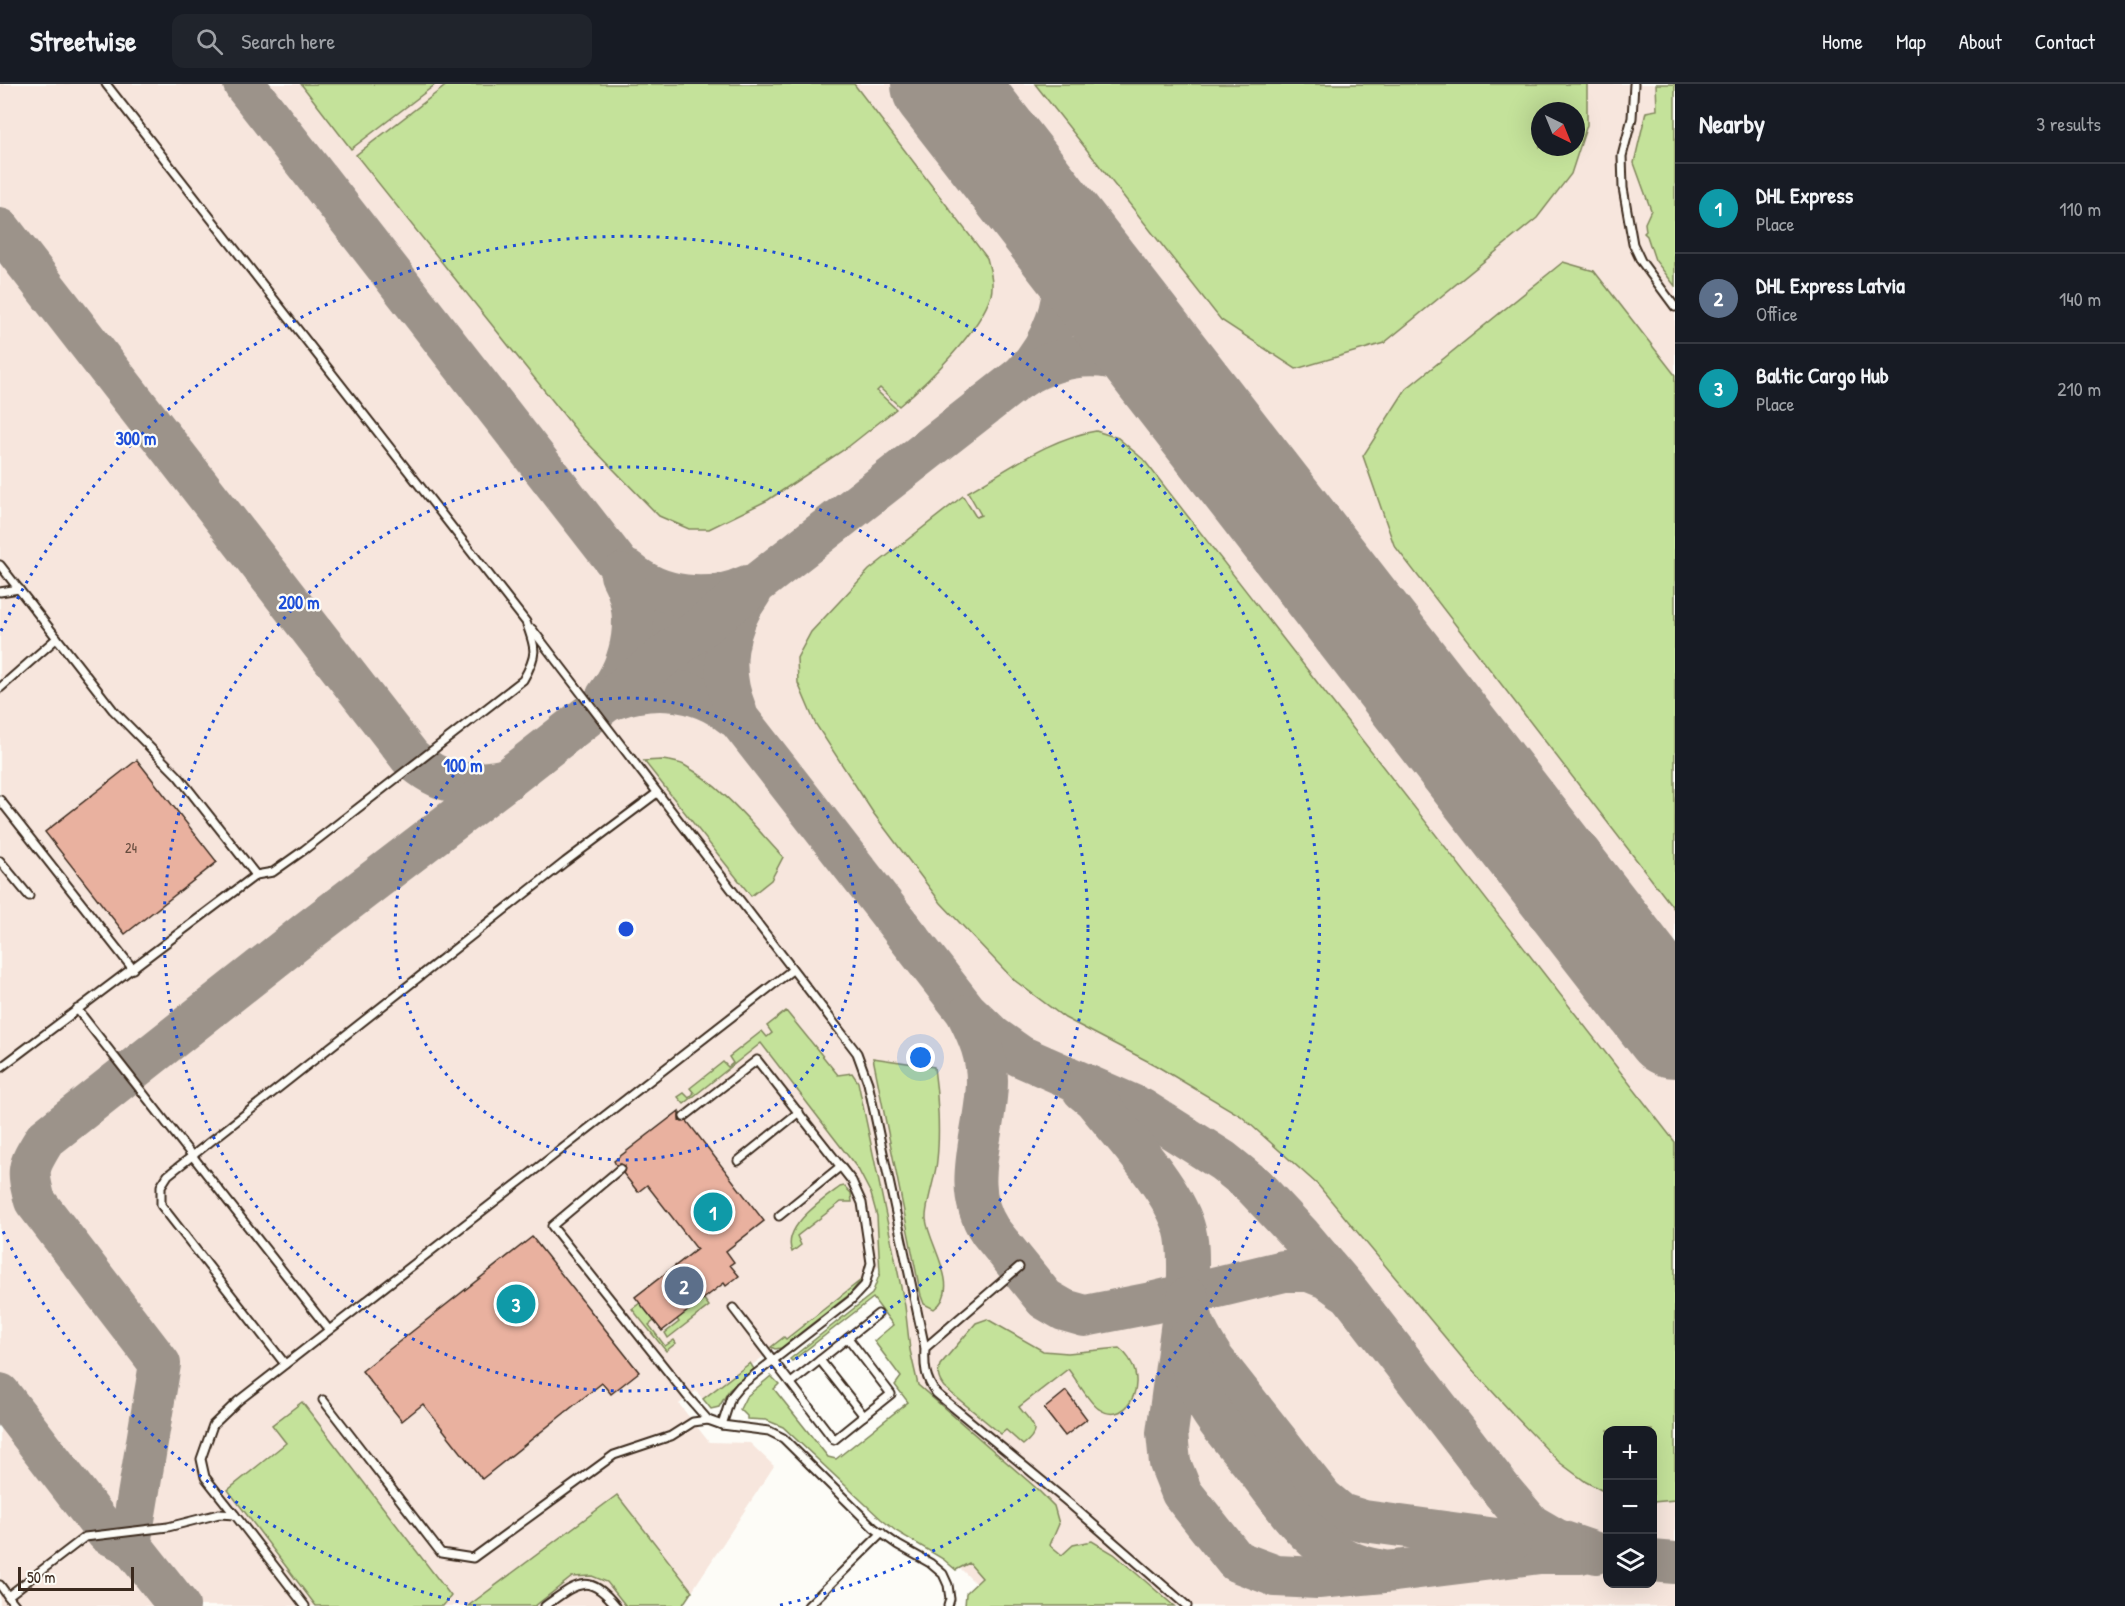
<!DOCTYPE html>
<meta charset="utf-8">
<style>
body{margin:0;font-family:"Patrick Hand",sans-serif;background:#20242c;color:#f1f3f6}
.controls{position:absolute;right:18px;bottom:18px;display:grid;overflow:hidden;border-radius:12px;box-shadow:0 6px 24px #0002}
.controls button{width:54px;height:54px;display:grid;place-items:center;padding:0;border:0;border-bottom:2px solid #363941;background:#171b24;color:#f1f3f6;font:30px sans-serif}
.compass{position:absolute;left:1531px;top:18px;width:54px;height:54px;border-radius:50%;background:#171b24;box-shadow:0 6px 24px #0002;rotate:137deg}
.scale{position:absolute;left:18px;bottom:15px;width:116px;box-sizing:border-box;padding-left:6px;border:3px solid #3b2a1e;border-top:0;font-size:16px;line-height:21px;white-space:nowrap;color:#3b2a1e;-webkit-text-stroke:4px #fdfcf7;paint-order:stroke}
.you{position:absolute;left:921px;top:974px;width:21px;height:21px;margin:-15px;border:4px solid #fff;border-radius:50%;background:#1a73e8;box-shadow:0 0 0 9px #1a73e833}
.badge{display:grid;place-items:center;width:39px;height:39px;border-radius:50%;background:#d93025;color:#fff;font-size:20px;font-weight:700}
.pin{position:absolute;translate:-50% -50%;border:3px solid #fff;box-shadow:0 2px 6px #0006}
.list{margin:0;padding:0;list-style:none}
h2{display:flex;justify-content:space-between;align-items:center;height:78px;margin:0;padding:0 24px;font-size:26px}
h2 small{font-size:20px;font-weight:400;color:#9ea1a6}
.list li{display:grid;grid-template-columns:39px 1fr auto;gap:18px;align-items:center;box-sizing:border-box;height:90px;padding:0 24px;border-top:2px solid #363941}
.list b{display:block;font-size:22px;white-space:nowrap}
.list p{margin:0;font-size:20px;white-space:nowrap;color:#9ea1a6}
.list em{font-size:20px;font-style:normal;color:#9ea1a6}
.icon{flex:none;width:33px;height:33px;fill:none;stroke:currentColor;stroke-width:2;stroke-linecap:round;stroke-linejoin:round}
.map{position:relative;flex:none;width:1675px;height:1522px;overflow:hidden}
header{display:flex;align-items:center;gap:36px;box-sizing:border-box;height:84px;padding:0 30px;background:#171b24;border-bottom:2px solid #363941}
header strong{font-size:28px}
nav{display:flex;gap:33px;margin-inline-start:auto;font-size:21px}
.search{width:420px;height:54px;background:#20242c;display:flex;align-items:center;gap:15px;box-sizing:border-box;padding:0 21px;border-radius:12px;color:#9ea1a6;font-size:22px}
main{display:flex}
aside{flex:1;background:#171b24}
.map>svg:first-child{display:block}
.built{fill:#f7e6dd;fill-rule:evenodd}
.green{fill:#c4e29a;stroke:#80865c;stroke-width:1.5;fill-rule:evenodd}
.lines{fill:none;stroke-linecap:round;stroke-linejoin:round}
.taxiway{stroke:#9c938a;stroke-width:42}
.runway{stroke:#9c938a;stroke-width:104}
.building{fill:#e9b19f;stroke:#3b2a1e;stroke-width:1.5}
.lane-casing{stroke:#3b2a1e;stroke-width:11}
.lane{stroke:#fdfcf7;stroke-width:7}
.ring{fill:none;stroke:#1d4ed8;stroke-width:3;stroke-dasharray:3 6}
.labels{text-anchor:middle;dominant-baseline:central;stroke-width:4.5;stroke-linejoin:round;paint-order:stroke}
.number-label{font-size:14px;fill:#664c3e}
.centre{fill:#1d4ed8;stroke:#fdfcf7;stroke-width:3}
.ring-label{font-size:18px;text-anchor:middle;font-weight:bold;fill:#1d4ed8;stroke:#fdfcf7;stroke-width:4.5;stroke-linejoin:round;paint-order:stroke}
</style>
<header>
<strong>Streetwise</strong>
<div class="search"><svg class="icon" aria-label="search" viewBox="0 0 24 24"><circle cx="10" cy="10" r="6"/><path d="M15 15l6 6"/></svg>Search here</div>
<nav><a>Home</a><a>Map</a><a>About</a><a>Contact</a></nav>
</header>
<main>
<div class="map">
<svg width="1675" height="1522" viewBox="0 0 1675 1522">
<rect width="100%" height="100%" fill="#fdfcf7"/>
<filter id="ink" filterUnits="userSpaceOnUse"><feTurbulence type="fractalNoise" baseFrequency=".0167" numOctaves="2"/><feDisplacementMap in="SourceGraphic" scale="12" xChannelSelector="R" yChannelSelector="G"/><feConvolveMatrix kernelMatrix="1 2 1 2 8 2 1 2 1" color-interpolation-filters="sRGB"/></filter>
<g filter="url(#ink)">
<path class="built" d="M0,0H1675V1522H975L978,1502L946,1470L882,1180L705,1318L696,1307L679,1320L709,1358L750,1359L774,1382L682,1522H0ZM1540,27H1576V63H1540ZM1608,1346H1652V1500H1608Z"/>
<g class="green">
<path d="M301,0H436L351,65Z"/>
<path d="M448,0H854L987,174C990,186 994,198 991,211C980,247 928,298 899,322L880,304L877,307L896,325L848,363L768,416L709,445H689L659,432L580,351L356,71Z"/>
<path d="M1035,0H1587V41L1571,90L1537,134L1384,259L1296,285L1221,236ZM1540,27H1576V63H1540Z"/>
<path d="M1656,0H1675V202L1655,176L1647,152L1644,149L1646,147L1645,139L1651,126L1634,79L1646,28L1657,26Z"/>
<path d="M1563,178L1594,187L1675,291V826L1394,461L1363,372L1406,305Z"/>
<path d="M1096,347L1118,354L1144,376L1675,1058V1416L1653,1418L1652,1346H1608L1607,1409L1586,1398L1559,1378L1512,1329L1469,1282L1318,1101L1241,1032L1155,981L1065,934L1014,896L941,819L874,730L815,639L798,599L797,574L811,548L869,486L963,412L976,433L981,431L968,408C1008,386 1049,354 1096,347Z"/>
<path d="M662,676C669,677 678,678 684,681C722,702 754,742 783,773L771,796L751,812L644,677Z"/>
<path d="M786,927L838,991L852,989L858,998L905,1222L910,1266L918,1301L1035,1403L1054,1422L1059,1440L1050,1461L1062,1471L1073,1461L1092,1457L1114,1470L1174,1522H965L966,1509L982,1494L969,1479L956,1486L943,1475L896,1447L881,1435L783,1343L766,1336L747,1335V1332L740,1325L746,1313L771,1292L779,1300L774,1305L828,1373L836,1375L908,1318L895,1301L901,1293L874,1257L893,1241L873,1214L792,1277L790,1275L872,1210L880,1189L877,1132L871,1110L858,1085L761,959L684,1020L678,1013L684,1009L689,1014L694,1009L690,1004L723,978L728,983L733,979L729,973L762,947L767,953L772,949L767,942Z"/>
<path d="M873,974L934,983C938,1011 940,1049 937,1076C936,1092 925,1122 926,1135C929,1162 963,1205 934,1225L924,1220L921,1212Z"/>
<path d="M844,1102L851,1109L852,1118H841L797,1152L801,1161L792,1168C781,1143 824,1115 840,1103Z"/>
<path d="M861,1196L850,1210L781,1264L775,1265L771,1263L784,1253L786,1255Z"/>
<path d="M703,1214L709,1222L668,1254L665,1249L679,1238L677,1235Z"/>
<path d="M640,1219L654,1237L649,1241L665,1262L674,1256L676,1259L666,1267L632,1225Z"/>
<path d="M987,1235L1043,1267L1068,1269L1119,1264C1154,1291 1129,1345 1099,1325C1089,1319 1077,1296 1068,1285L1019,1323C1031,1339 1044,1345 1023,1361L1006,1346L1001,1350L944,1303C938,1295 937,1290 940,1281L976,1239Z"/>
<path d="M750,1279L754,1285L729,1306L719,1323L711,1325L703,1315Z"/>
<path d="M302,1318L451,1512L443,1522H316L228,1406L286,1359L272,1341Z"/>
<path d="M617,1411L692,1507L682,1522H626L607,1498L592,1492L572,1493L535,1522H468Z"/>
</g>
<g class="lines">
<g class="taxiway">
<path d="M244,0L966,927L993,953L1020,972L1141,1025L1223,1077L1254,1102L1301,1152L1350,1210L1503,1408L1531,1441L1555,1455L1596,1469"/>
<path d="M0,145L410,673C441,702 466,703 507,695"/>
<path d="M1019,295C1052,262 1072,215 1059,169C1054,152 1046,137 1038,122"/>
<path d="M628,487C660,514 708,520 747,502"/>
<path d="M607,612C634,577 642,530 621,491"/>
<path d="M612,615C652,600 698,603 732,631"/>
<path d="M736,627C719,586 725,543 751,508"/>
<path d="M968,931C979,953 987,972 987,997C987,1048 959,1101 990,1147L1045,1215L1064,1226L1085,1232L1151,1219L1284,1187H1309L1329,1195L1344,1206"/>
<path d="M1083,1006L1094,1015C1121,1049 1172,1103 1184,1143C1189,1159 1188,1176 1188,1193L1167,1349L1170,1379L1182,1409L1236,1477L1276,1492L1318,1494L1395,1487L1540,1469H1580"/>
<path d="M1188,1214C1190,1237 1200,1255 1213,1275L1323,1415L1341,1430L1364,1437L1511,1457"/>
<path d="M1186,1257C1190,1279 1197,1302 1208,1322C1220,1343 1238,1361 1253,1380C1287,1424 1319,1478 1379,1486"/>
<path d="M0,1310L107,1449L130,1460"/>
<path d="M1652,1477L1675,1479"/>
<path d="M179,1522L130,1460L160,1280L35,1117C26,1084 28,1083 45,1055L307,848L507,695L1018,295C1083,255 1142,270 1193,322"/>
</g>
<path class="runway" d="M943,0L1675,942"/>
</g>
<g class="building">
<path d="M137,676L217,778L125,850L45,748Z"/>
<path d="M679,1027V1036L682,1038L687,1037L764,1137L726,1167L734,1178L730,1181L739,1192L726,1202L724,1199L662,1247L635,1213L697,1165L647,1101L638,1108L623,1089L625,1082L621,1080L616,1081L614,1077Z"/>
<path d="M532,1153L639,1288L611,1310L602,1299L482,1395L423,1320L402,1337L362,1287Z"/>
<path d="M1066,1307L1087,1335L1065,1352L1044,1325Z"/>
</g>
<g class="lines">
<defs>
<g id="lane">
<path d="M1634,0L1632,34L1622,72L1623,104L1633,160L1641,177L1675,223"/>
<path d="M0,481L113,626L178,692L256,791"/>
<path d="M0,508L19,505"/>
<path d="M532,545L857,969L868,999L925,1264"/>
<path d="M0,604L57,554"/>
<path d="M0,716L133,885"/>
<path d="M0,777L29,812"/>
<path d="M77,925L329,1246"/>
<path d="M0,984L256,791L273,788L304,766L523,596C538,570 536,565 526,538L106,0"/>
<path d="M738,1077L799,1028"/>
<path d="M620,1085L552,1142L688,1313L708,1336L722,1341L731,1313L740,1302L851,1216L865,1201L871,1179L862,1119L852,1097L757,976L684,1033"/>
<path d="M779,1132L841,1082"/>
<path d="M1019,1183L925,1264C924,1282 925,1294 936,1309L1070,1420L1187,1522"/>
<path d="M733,1224L834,1356L891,1310L848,1254"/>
<path d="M820,1276L864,1332"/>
<path d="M285,1280L161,1121V1102L168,1091L565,778L657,709"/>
<path d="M791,1299L878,1230"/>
<path d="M323,1316L441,1469L473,1474L614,1371L671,1352L693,1338L708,1336"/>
<path d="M722,1341L769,1347L783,1354L874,1444L898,1461L930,1479L943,1490L948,1501L950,1515L948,1522"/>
<path d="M235,1431L205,1393L201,1375L213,1341L238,1317L792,886"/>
<path d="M0,1501L8,1512L85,1453L168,1443L219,1430L235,1431L305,1522"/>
<path d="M8,1512L16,1522"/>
<path d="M545,1522C576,1500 588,1487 616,1522"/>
<path d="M808,1522L882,1449"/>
</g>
</defs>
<use href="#lane" class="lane-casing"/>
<use href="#lane" class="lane"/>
</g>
</g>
<g class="ring">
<circle cx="626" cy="845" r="231"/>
<circle cx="626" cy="845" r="462"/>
<path d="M476 1522A693 693 0 0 1 1 1143M1 547A693 693 0 1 1 776 1522"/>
</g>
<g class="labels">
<g class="number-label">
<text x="131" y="763">24</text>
</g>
</g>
<circle cx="626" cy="845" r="9" class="centre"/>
<g class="ring-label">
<text x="136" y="361">300 m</text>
<text x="299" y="525">200 m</text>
<text x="463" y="688">100 m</text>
</g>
</svg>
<div class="controls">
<button>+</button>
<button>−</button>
<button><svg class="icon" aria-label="layers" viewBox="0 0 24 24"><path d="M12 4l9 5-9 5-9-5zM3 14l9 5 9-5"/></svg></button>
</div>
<svg class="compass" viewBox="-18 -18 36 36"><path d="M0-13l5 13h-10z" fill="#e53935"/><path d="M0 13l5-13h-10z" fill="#9ea1a6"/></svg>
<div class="scale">50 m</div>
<div class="you"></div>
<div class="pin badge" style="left:713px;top:1128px;background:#0f9aa8">1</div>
<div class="pin badge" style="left:684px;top:1202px;background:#5c6f8a">2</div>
<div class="pin badge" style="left:516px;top:1220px;background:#0f9aa8">3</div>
</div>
<aside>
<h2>Nearby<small>3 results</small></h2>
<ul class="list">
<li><span class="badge" style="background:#0f9aa8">1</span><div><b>DHL Express</b><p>Place</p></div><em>110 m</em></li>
<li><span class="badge" style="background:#5c6f8a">2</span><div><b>DHL Express Latvia</b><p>Office</p></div><em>140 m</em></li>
<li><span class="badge" style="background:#0f9aa8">3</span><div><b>Baltic Cargo Hub</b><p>Place</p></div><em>210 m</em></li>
</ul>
</aside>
</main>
